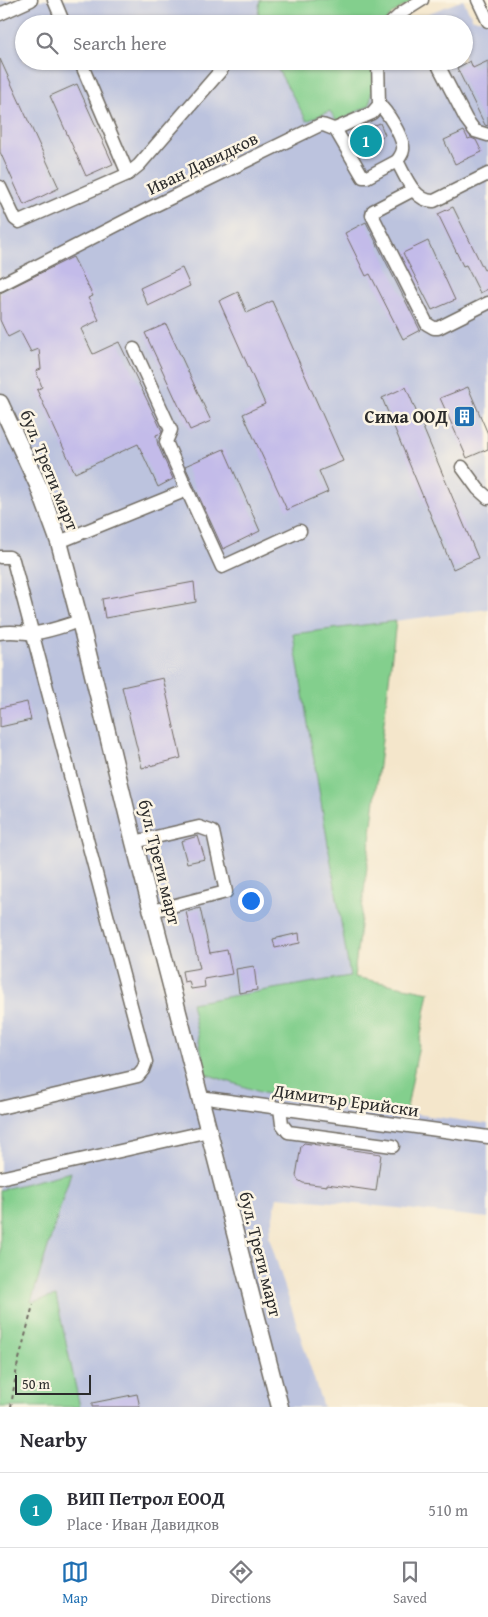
<!DOCTYPE html>
<meta charset="utf-8">
<style>
body{margin:0;font-family:"Gentium Book Plus",serif;background:#f7f7f7;color:#2b2b33}
.scale{position:absolute;left:15px;bottom:12px;width:76px;box-sizing:border-box;padding-left:5px;border:2px solid #2b2b2b;border-top:0;font-size:14px;line-height:18px;white-space:nowrap;color:#2b2b2b;-webkit-text-stroke:4px #fcf5e5;paint-order:stroke}
.you{position:absolute;left:250px;top:900px;width:18px;height:18px;margin:-12px;border:4px solid #fff;border-radius:50%;background:#1a73e8;box-shadow:0 0 0 8px #1a73e833}
.badge{display:grid;place-items:center;width:32px;height:32px;border-radius:50%;background:#1f6fb2;color:#fff;font-size:16px;font-weight:700}
.pin{position:absolute;translate:-50% -50%;border:2px solid #fff;box-shadow:0 1px 5px #0006}
.list{margin:0;padding:0;list-style:none}
h2{display:flex;justify-content:space-between;align-items:center;height:65px;margin:0;padding:0 20px;font-size:21px}
h2 small{font-size:16px;font-weight:400;color:#7c7c81}
.list li{display:grid;grid-template-columns:32px 1fr auto;gap:15px;align-items:center;box-sizing:border-box;height:75px;padding:0 20px;border-top:1px solid #e1e1e2}
.list b{display:block;font-size:19px;white-space:nowrap}
.list p{margin:0;font-size:16px;white-space:nowrap;color:#7c7c81}
.list em{font-size:16px;font-style:normal;color:#7c7c81}
.icon{flex:none;width:28px;height:28px;fill:none;stroke:currentColor;stroke-width:2;stroke-linecap:round;stroke-linejoin:round}
.map{position:relative;flex:none;width:488px;height:1407px;overflow:hidden}
.search{position:absolute;background:#fff;box-shadow:0 1px 4px #0004;left:15px;right:15px;top:15px;height:55px;display:flex;align-items:center;gap:12px;box-sizing:border-box;padding:0 18px;border-radius:28px;color:#7c7c81;font-size:19px}
.sheet{height:140px;background:#fff}
nav{display:flex;justify-content:space-around;align-items:center;box-sizing:border-box;height:70px;border-top:1px solid #e1e1e2;background:#fff;font-size:14px;color:#7c7c81}
nav a{display:grid;justify-items:center;gap:2px}
nav .on{color:#1f6fb2}
.map>svg:first-child{display:block}
.industrial{fill:#bcc3de}
.green{fill:#83cf8d;stroke:#577d5c}
.building{fill:#c3bbe9}
.lines{fill:none;stroke-linecap:round;stroke-linejoin:round}
.minor-casing{stroke:#716c63;stroke-width:15}
.major-casing{stroke:#716c63;stroke-width:19}
.path{stroke:#716c63;stroke-width:2;stroke-dasharray:4 4;stroke-linecap:butt}
.minor{stroke:#fff;stroke-width:12}
.major{stroke:#fff;stroke-width:16}
.labels{text-anchor:middle;dominant-baseline:central;stroke-width:5;stroke-linejoin:round;paint-order:stroke}
.street-label{font-size:18px;fill:#2b2b2b;stroke:#fcf5e5}
.poi-label{font-size:18px;font-weight:bold;fill:#2b2b2b;stroke:#fcf5e5;text-anchor:end}
</style>
<div class="map">
<svg width="488" height="1407" viewBox="0 0 488 1407">
<rect width="100%" height="100%" fill="#fcf5e5"/>
<filter id="ink" filterUnits="userSpaceOnUse"><feTurbulence type="fractalNoise" baseFrequency=".02" numOctaves="2"/><feDisplacementMap in="SourceGraphic" scale="10" xChannelSelector="R" yChannelSelector="G"/><feConvolveMatrix kernelMatrix="1 2 1 2 8 2 1 2 1" color-interpolation-filters="sRGB"/></filter>
<filter id="wash" filterUnits="userSpaceOnUse"><feTurbulence type="fractalNoise" baseFrequency=".0096" numOctaves="4" result="noise"/><feDisplacementMap in="SourceGraphic" scale="20" xChannelSelector="R" yChannelSelector="G"/><feGaussianBlur stdDeviation="1.12" result="paint"/><feColorMatrix in="noise" values="0 0 0 0 0 0 0 0 0 0 0 0 0 0 0 0 0 1.4 0 .05"/><feComposite in="paint" operator="in"/></filter>
<g filter="url(#wash)">
<rect width="100%" height="100%" fill="#f4e6cb"/>
<path class="industrial" d="M0,0H260L257,24H24V61H273L307,121L375,61H464V24H401L463,0L473,19H488V609L293,634L350,976L192,1003L206,1074L263,1093L488,1124V1218L398,1208L277,1197L269,1237L323,1407H80L56,1297L31,1303L71,1173L0,1190Z"/>
<g class="green">
<path d="M260,0H415L393,13L383,24H257Z"/>
<path d="M273,61H375L370,105L337,122L330,111L307,121Z"/>
<path d="M396,621L354,977L429,992L406,1113L263,1093L206,1074L191,1003L350,976L293,634Z"/>
<path d="M71,1172L31,1302L56,1296L80,1407H0V1190Z"/>
</g>
<g id="blocks">
<g class="building">
<path d="M0,59L59,188L24,205L0,152Z"/>
<path d="M470,61L473,68L488,61V126L485,125L457,68Z"/>
<path d="M77,84L113,164L86,176L50,96Z"/>
<path d="M380,123L385,135L379,138L381,144L359,154L350,136Z"/>
<path d="M464,131L468,139L471,138L476,140L482,152L455,164L444,140Z"/>
<path d="M453,207L484,270L488,268V289L480,293L466,265L463,266L438,214Z"/>
<path d="M366,222L420,330L403,339L370,274L366,276L345,233Z"/>
<path d="M428,241L455,300L432,310L403,253Z"/>
<path d="M73,257L93,296L88,298L99,320L81,329L93,354L119,342L162,431L161,433L156,435L158,445L173,479L158,487L138,444L75,473L37,390L42,387L36,371L41,369L39,349L31,352L20,331L8,337L0,320V293Z"/>
<path d="M182,268L190,286L148,306L140,288Z"/>
<path d="M238,292L247,313L272,301L343,461L319,471L328,492L287,510L243,414L265,404L219,301Z"/>
<path d="M166,324L211,421L190,430L145,333Z"/>
<path d="M406,387L478,558L453,569L382,398Z"/>
<path d="M468,387L488,434V449L467,458L440,398Z"/>
<path d="M224,449L260,531L223,549L185,466Z"/>
<path d="M194,582L196,602L105,618L102,599Z"/>
<path d="M163,678L181,758L142,768L122,687Z"/>
<path d="M27,702L31,720L0,727V708Z"/>
<path d="M198,836L205,859L187,863L181,841Z"/>
<path d="M200,908L210,953L227,950L232,974L204,979L205,987L191,989L189,981L184,982L182,971L200,968L186,912Z"/>
<path d="M299,933L300,943L275,948L273,939Z"/>
<path d="M254,966L257,990L239,993L236,969Z"/>
<path d="M304,1143L381,1154L376,1191L327,1184V1186L303,1183L298,1180L296,1176L301,1146Z"/>
<path d="M137,1394L140,1407H92V1403Z"/>
</g>
</g>
</g>
<g filter="url(#ink)">
<use href="#blocks" fill-opacity="0" stroke="#716c63" stroke-width="1"/>
<g class="lines">
<defs>
<g id="minor">
<path d="M54,0L64,24"/>
<path d="M478,0L488,21"/>
<path d="M0,14L31,0"/>
<path d="M390,24L403,12L422,0"/>
<path d="M436,61L466,119L475,131L488,135"/>
<path d="M379,105C388,112 401,135 403,146C404,152 400,157 397,161"/>
<path d="M335,129L363,177H367L397,161C405,175 414,202 434,201L488,174"/>
<path d="M128,174L139,165L222,69"/>
<path d="M0,187L15,219L19,222L128,174L80,61"/>
<path d="M413,190L373,211L372,215L427,324L434,328H438L488,303"/>
<path d="M0,285L156,205L320,125C326,124 329,129 335,129L372,113L379,105L378,61"/>
<path d="M134,349L171,430L166,442L187,490"/>
<path d="M462,467L478,489L488,498"/>
<path d="M59,542L187,490L222,567L300,531"/>
<path d="M0,557H9L13,560L146,1062L143,1070L138,1076L0,1108"/>
<path d="M0,633C14,630 23,634 36,633C51,631 66,625 80,621"/>
<path d="M134,842L199,827L213,832L226,892L152,911"/>
<path d="M200,1097L488,1137"/>
<path d="M280,1108L282,1124L288,1132L393,1146"/>
<path d="M0,1178L209,1131"/>
</g>
<path id="major" d="M0,403L38,485L59,542L80,621L134,842L280,1407"/>
</defs>
<use href="#minor" class="minor-casing"/>
<use href="#major" class="major-casing"/>
<path class="path" d="M11,1407L17,1367L33,1305"/>
<use href="#minor" class="minor"/>
<use href="#major" class="major"/>
</g>
</g>
<defs>
<symbol id="building-square" viewBox="-11 -11 22 22"><rect x="-9" y="-9" width="18" height="18" rx="4" fill="#1f6fb2" stroke="#fcf5e5"/><path d="M-4-6H4V6H1V3H-1V6H-4ZM-2.5-4.3h1.7v1.8h-1.7ZM.8-4.3h1.7v1.8H.8ZM-2.5-1h1.7V.8h-1.7ZM.8-1h1.7V.8H.8Z" fill="#fff"/></symbol>
</defs>
<g fill-rule="evenodd">
<use href="#building-square" x="452" y="404" width="25" height="25"/>
</g>
<g class="labels">
<g class="street-label">
<text transform="translate(202 163) rotate(-26)">Иван Давидков</text>
<text transform="translate(50 470) rotate(68)">бул. Трети март</text>
<text transform="translate(160 862) rotate(76)">бул. Трети март</text>
<text transform="translate(346 1100) rotate(8)">Димитър Ерийски</text>
<text transform="translate(261 1254) rotate(76)">бул. Трети март</text>
</g>
<g class="poi-label">
<text x="448" y="416">Сима ООД</text>
</g>
</g>
</svg>
<div class="scale">50 m</div>
<div class="you"></div>
<div class="pin badge" style="left:366px;top:141px;background:#0f9aa8">1</div>
<div class="search"><svg class="icon" aria-label="search" viewBox="0 0 24 24"><circle cx="10" cy="10" r="6"/><path d="M15 15l6 6"/></svg>Search here</div>
</div>
<section class="sheet">
<h2>Nearby<small></small></h2>
<ul class="list">
<li><span class="badge" style="background:#0f9aa8">1</span><div><b>ВИП Петрол ЕООД</b><p>Place · Иван Давидков</p></div><em>510 m</em></li>
</ul>
</section>
<nav>
<a class="on"><svg class="icon" aria-label="map" viewBox="0 0 24 24"><path d="M3 6l6-2 6 2 6-2v14l-6 2-6-2-6 2zM9 4v14M15 6v14"/></svg>Map</a>
<a><svg class="icon" aria-label="directions" viewBox="0 0 24 24"><path d="M12 3l9 9-9 9-9-9zM9 14v-3h6M13 9l2 2-2 2"/></svg>Directions</a>
<a><svg class="icon" aria-label="saved" viewBox="0 0 24 24"><path d="M7 4h10v16l-5-4-5 4z"/></svg>Saved</a>
</nav>
